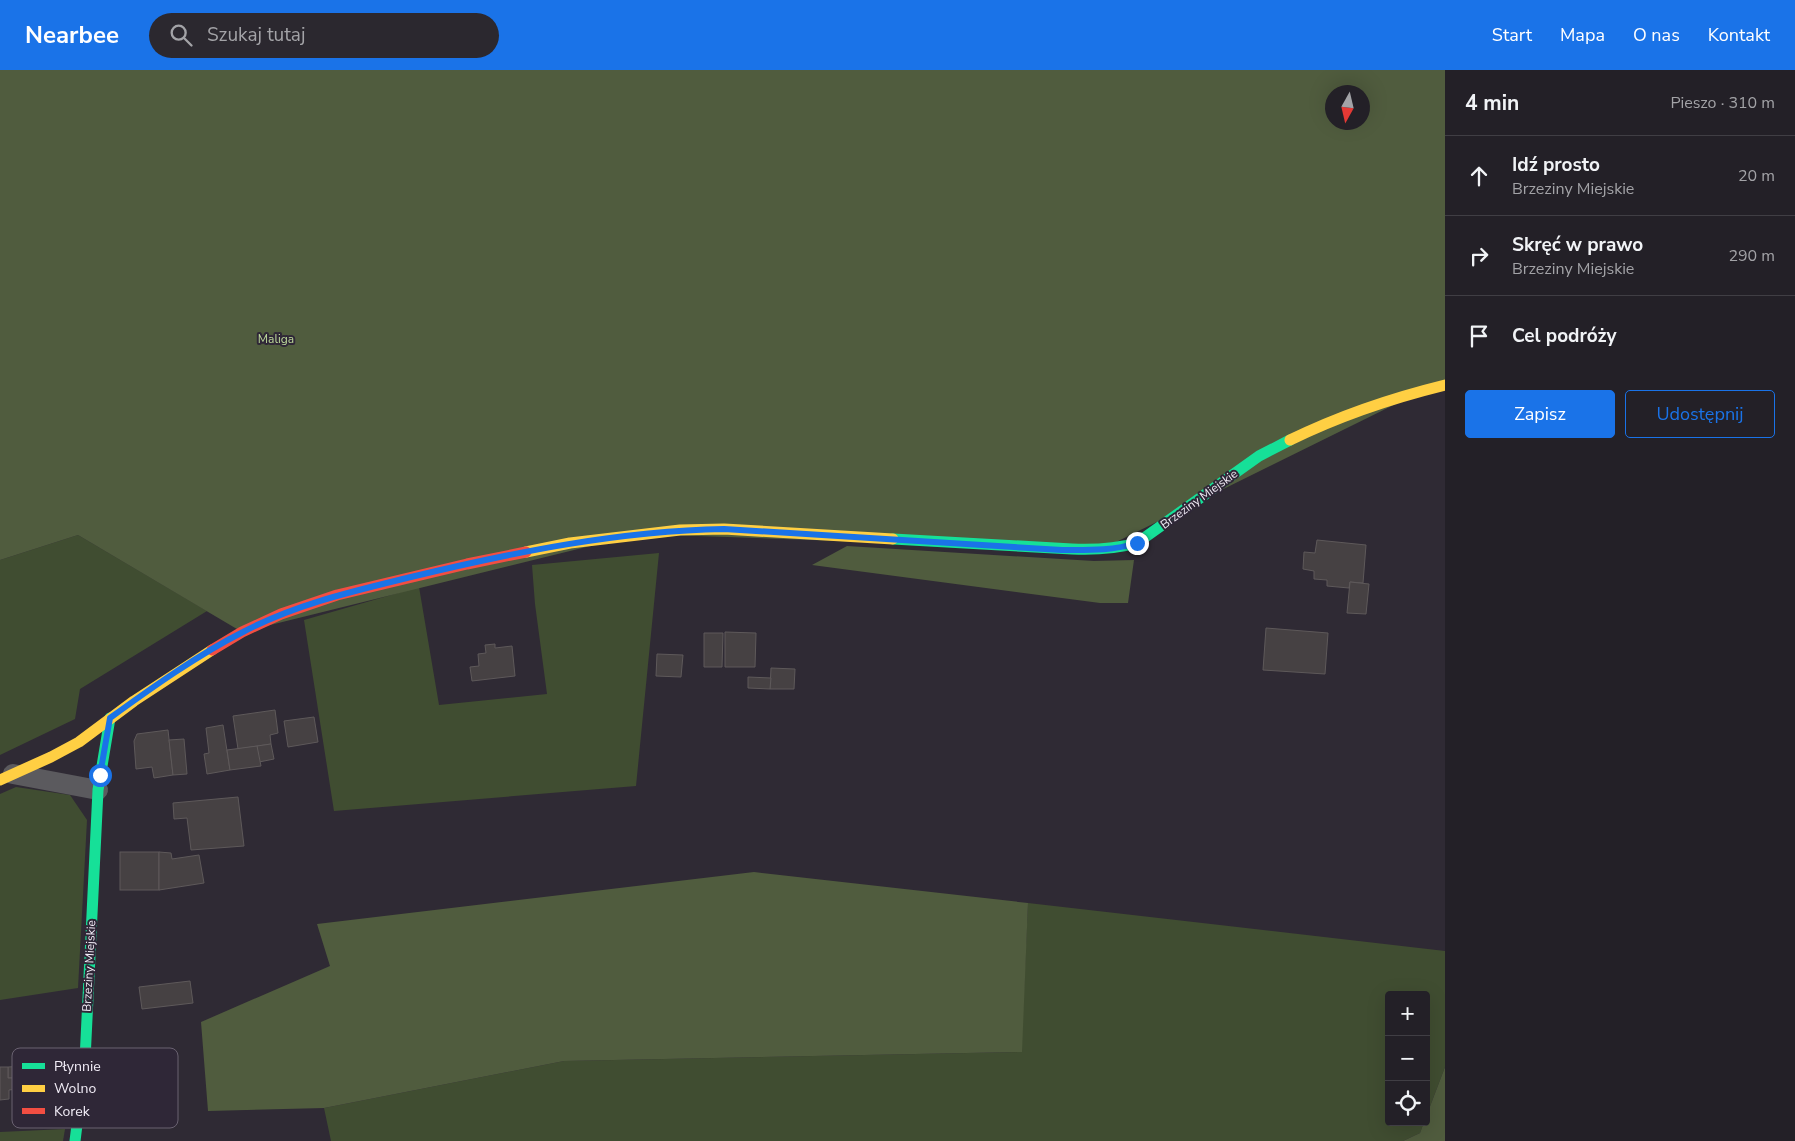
<!DOCTYPE html>
<html lang="pl">
<meta charset="utf-8">
<style>
body{margin:0;font-family:"Nunito Sans",sans-serif;background:#2b282f;color:#f1f3f6}
.controls{position:absolute;right:15px;bottom:15px;display:grid;overflow:hidden;border-radius:5px;box-shadow:0 5px 20px #0002}
.controls button{width:45px;height:45px;display:grid;place-items:center;padding:0;border:0;border-bottom:1px solid #403e44;background:#232027;color:#f1f3f6;font:25px sans-serif}
.compass{position:absolute;left:1325px;top:15px;width:45px;height:45px;border-radius:50%;background:#232027;box-shadow:0 5px 20px #0002;rotate:188deg}
.stop{position:absolute;width:15px;height:15px;margin:-11px;border:4px solid #1a73e8;border-radius:50%;background:#fff}
.stop.end{background:#1a73e8;border-color:#fff;box-shadow:0 1px 5px #0008}
.list{margin:0;padding:0;list-style:none}
h2{display:flex;justify-content:space-between;align-items:center;height:65px;margin:0;padding:0 20px;font-size:21px}
h2 small{font-size:16px;font-weight:400;color:#a3a3a7}
.list li{display:grid;grid-template-columns:32px 1fr auto;gap:15px;align-items:center;box-sizing:border-box;height:80px;padding:0 20px;border-top:1px solid #403e44}
.list b{display:block;font-size:19px;white-space:nowrap}
.list p{margin:0;font-size:16px;white-space:nowrap;color:#a3a3a7}
.list em{font-size:16px;font-style:normal;color:#a3a3a7}
.actions{display:flex;gap:10px;padding:15px 20px}
.actions a{flex:1;padding:11px 0;border:1px solid #1a73e8;border-radius:5px;text-align:center;font-size:18px;color:#1a73e8}
.actions .main{background:#1a73e8;color:#fff}
.icon{flex:none;width:28px;height:28px;fill:none;stroke:currentColor;stroke-width:2;stroke-linecap:round;stroke-linejoin:round}
.map{position:relative;flex:none;width:1445px;height:1071px;overflow:hidden}
header{display:flex;align-items:center;gap:30px;box-sizing:border-box;height:70px;padding:0 25px;background:#1a73e8;color:#fff}
header strong{font-size:24px}
nav{display:flex;gap:28px;margin-inline-start:auto;font-size:18px}
.search{width:350px;height:45px;background:#2b282f;display:flex;align-items:center;gap:12px;box-sizing:border-box;padding:0 18px;border-radius:28px;color:#a3a3a7;font-size:19px}
main{display:flex}
aside{flex:1;background:#232027}
.map>svg:first-child{display:block}
.green{fill:#404d31}
.forest{fill:#505c3e;fill-rule:evenodd}
.building{fill:#464143;stroke:#5e595a}
.lines{fill:none;stroke-linecap:round;stroke-linejoin:round}
.street{stroke:#5b5a5e;stroke-width:20}
.fast{stroke:#16e098;stroke-width:11}
.slow{stroke:#ffcf43;stroke-width:11}
.jam{stroke:#f24e42;stroke-width:11}
.route{stroke:#1a73e8;stroke-width:6}
.labels{text-anchor:middle;dominant-baseline:central;stroke-width:4;stroke-linejoin:round;paint-order:stroke}
.park-label{font-size:12px;fill:#bcd899;stroke:#2f2737}
.street-label{font-size:12px;fill:#f2edf7;stroke:#2f2737}
.key{fill:#2f2737;stroke:#6a6271;stroke-width:1}
.key-label{font-size:14px;fill:#f2edf7}
</style>
<header>
<strong>Nearbee</strong>
<div class="search"><svg class="icon" aria-label="search" viewBox="0 0 24 24"><circle cx="10" cy="10" r="6"/><path d="M15 15l6 6"/></svg>Szukaj tutaj</div>
<nav><a>Start</a><a>Mapa</a><a>O nas</a><a>Kontakt</a></nav>
</header>
<main>
<div class="map">
<svg width="1445" height="1071" viewBox="0 0 1445 1071">
<rect width="100%" height="100%" fill="#2f2a34"/>
<g class="green">
<path d="M78,465L207,541L80,619L75,649L0,685V490Z"/>
<path d="M659,483L636,716L334,741L304,550L419,517L439,635L547,624L535,534L532,495Z"/>
<path d="M16,717L70,725L87,750L78,918L0,930V724Z"/>
<path d="M1028,833L1445,881V997L1426,1047V925H1389V1052H1424L1420,1063L1403,1071H331L324,1038L564,991L1021,982Z"/>
<path d="M65,1059L63,1071H0V1062Z"/>
</g>
<g class="forest">
<path d="M0,0H1445V315L1424,320L1100,480L639,464L242,562L78,465L0,490ZM1332,22H1362V52H1332Z"/>
<path d="M847,476L1094,491L1134,490L1128,533H1100L812,495Z"/>
<path d="M754,802L1028,833L1022,982L564,991L324,1038L208,1041L201,952L330,896L317,854Z"/>
<path d="M1445,997V1071H1403L1420,1063L1424,1052H1426V1047Z"/>
</g>
<g class="building">
<path d="M1317,470L1366,475L1363,513L1350,512L1349,518L1327,516V510L1314,509V501L1303,499L1304,482L1315,483Z"/>
<path d="M1350,512L1369,514L1366,544L1347,543Z"/>
<path d="M1266,558L1328,563L1325,604L1263,600Z"/>
<path d="M725,562L756,563L755,597H725Z"/>
<path d="M704,563H723L722,597H704Z"/>
<path d="M495,574V578L512,576L515,606L472,611L470,597L479,596L478,584L486,583L485,575Z"/>
<path d="M657,584L683,585L681,607L656,606Z"/>
<path d="M771,598L795,599L794,619H770Z"/>
<path d="M748,607L771,608L770,619L748,618Z"/>
<path d="M275,640L278,663L270,665L271,674L238,679L233,646Z"/>
<path d="M314,647L318,672L288,677L284,651Z"/>
<path d="M223,655L230,700L207,704L204,684L209,683L206,658Z"/>
<path d="M168,660L173,705L154,708L152,697L136,699L134,671L137,664Z"/>
<path d="M184,669L187,704L173,705L169,670Z"/>
<path d="M271,674L274,689L259,692L257,676Z"/>
<path d="M257,676L261,696L230,700L227,680Z"/>
<path d="M238,727L244,776L191,780L187,748L174,749L173,733Z"/>
<rect x="120" y="782" width="39" height="38"/>
<path d="M159,782L171,783L172,789L199,785L204,813L159,820Z"/>
<path d="M190,911L193,933L142,939L139,917Z"/>
<path d="M25,996L26,1008H8V997Z"/>
<path d="M0,997H8V1008H18V1019L9,1020V1029L0,1030Z"/>
</g>
<g class="lines">
<path class="street" d="M13,704L98,720"/>
<g class="fast">
<path d="M893,469L1072,479C1094,480 1115,479 1137,473L1259,386L1290,370"/>
<path d="M75,1071L85,990L98,720L110,648"/>
</g>
<g class="slow">
<path d="M1290,370C1339,346 1392,328 1445,315"/>
<path d="M526,482L570,473L680,460L724,459L893,469"/>
<path d="M0,710L51,687L79,672L134,631L212,580"/>
</g>
<path class="jam" d="M212,580L242,562L281,544L337,525L467,494L526,482"/>
</g>
<g class="lines">
<path class="route" d="M100,705L110,648C150,619 199,584 243,562C296,534 354,521 411,507C515,482 618,461 724,459L1062,480C1088,480 1112,481 1137,473"/>
</g>
<g class="labels">
<g class="park-label">
<text x="276" y="269">Maliga</text>
</g>
<g class="street-label">
<text transform="translate(1199 429) rotate(-36)">Brzeziny Miejskie</text>
<text transform="translate(89 896) rotate(-87)">Brzeziny Miejskie</text>
</g>
</g>
<rect x="12" y="978" width="166" height="80" rx="8" class="key"/>
<rect x="22" y="993" width="23" height="6" fill="#16e098"/>
<rect x="22" y="1015" width="23" height="7" fill="#ffcf43"/>
<rect x="22" y="1038" width="23" height="6" fill="#f24e42"/>
<g class="key-label">
<text x="54" y="1001">Płynnie</text>
<text x="54" y="1023">Wolno</text>
<text x="54" y="1046">Korek</text>
</g>
</svg>
<div class="controls">
<button>+</button>
<button>−</button>
<button><svg class="icon" aria-label="locate" viewBox="0 0 24 24"><circle cx="12" cy="12" r="6"/><path d="M12 2v4M12 18v4M2 12h4M18 12h4"/></svg></button>
</div>
<svg class="compass" viewBox="-18 -18 36 36"><path d="M0-13l5 13h-10z" fill="#e53935"/><path d="M0 13l5-13h-10z" fill="#a3a3a7"/></svg>
<div class="stop" style="left:100px;top:705px"></div>
<div class="stop end" style="left:1137px;top:473px"></div>
</div>
<aside>
<h2>4 min<small>Pieszo · 310 m</small></h2>
<ul class="list">
<li><svg class="icon" aria-label="ahead" viewBox="0 0 24 24"><path d="M12 20V5M6 11l6-6 6 6"/></svg><div><b>Idź prosto</b><p>Brzeziny Miejskie</p></div><em>20 m</em></li>
<li><svg class="icon" aria-label="right" viewBox="0 0 24 24"><path d="M7 20v-9h11M14 6l5 5-5 5"/></svg><div><b>Skręć w prawo</b><p>Brzeziny Miejskie</p></div><em>290 m</em></li>
<li><svg class="icon" aria-label="arrive" viewBox="0 0 24 24"><path d="M6 21V4h12l-3 4 3 4H6"/></svg><div><b>Cel podróży</b></div></li>
</ul>
<div class="actions"><a class="main">Zapisz</a><a>Udostępnij</a></div>
</aside>
</main>
